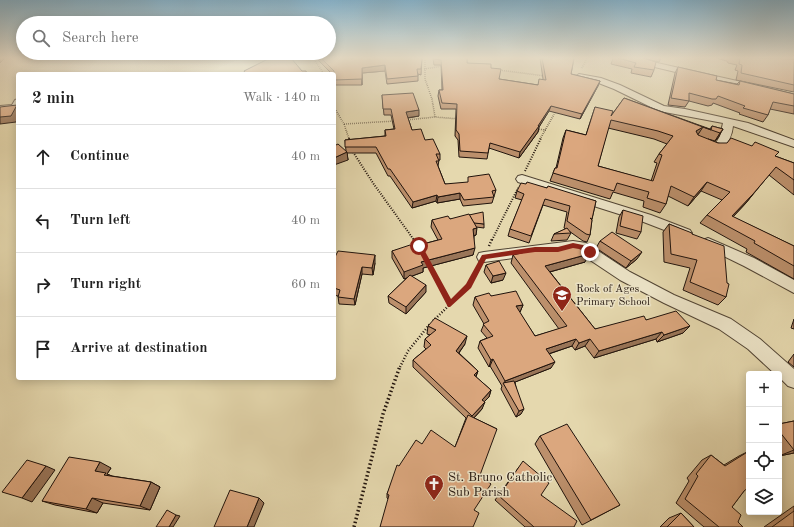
<!DOCTYPE html>
<meta charset="utf-8">
<style>
body{margin:0;font-family:"Old Standard TT",serif;background:#f6f6f6;color:#222}
.controls{position:absolute;right:12px;bottom:12px;display:grid;overflow:hidden;border-radius:4px;box-shadow:0 2px 10px #0003}
.controls button{width:36px;height:36px;display:grid;place-items:center;padding:0;border:0;border-bottom:1px solid #e0e0e0;background:#fff;color:#222;font:20px sans-serif}
.stop{position:absolute;width:12px;height:12px;margin:-9px;border:3px solid #8f2418;border-radius:50%;background:#fff}
.stop.end{background:#8f2418;border-color:#fff;box-shadow:0 1px 4px #0008}
.list{margin:0;padding:0;list-style:none}
h2{display:flex;justify-content:space-between;align-items:center;height:52px;margin:0;padding:0 16px;font-size:17px}
h2 small{font-size:13px;font-weight:400;color:#767676}
.list li{display:grid;grid-template-columns:26px 1fr auto;gap:12px;align-items:center;box-sizing:border-box;height:64px;padding:0 16px;border-top:1px solid #e0e0e0}
.list b{display:block;font-size:15px;white-space:nowrap}
.list em{font-size:13px;font-style:normal;color:#767676}
.icon{flex:none;width:22px;height:22px;fill:none;stroke:currentColor;stroke-width:2;stroke-linecap:round;stroke-linejoin:round}
.map{position:relative;flex:none;width:794px;height:527px;overflow:hidden}
.search{position:absolute;background:#fff;box-shadow:0 2px 10px #0003;left:16px;top:16px;width:320px;height:44px;display:flex;align-items:center;gap:10px;box-sizing:border-box;padding:0 14px;border-radius:22px;color:#767676;font-size:15px}
.panel{position:absolute;background:#fff;box-shadow:0 2px 10px #0003;left:16px;top:72px;width:320px;height:308px;border-radius:4px}
.map>svg:first-child{display:block}
.lines{fill:none;stroke-linecap:round;stroke-linejoin:round}
.street-casing{stroke:#514434;stroke-width:2}
.path-far3{stroke:#20130c;stroke-width:1.5;stroke-dasharray:0.5 1.5;stroke-linecap:butt}
.path-far2{stroke:#20130c;stroke-width:2;stroke-dasharray:1 1.5;stroke-linecap:butt}
.path-far1{stroke:#20130c;stroke-width:2.5;stroke-dasharray:1 2;stroke-linecap:butt}
.path{stroke:#20130c;stroke-width:3.5;stroke-dasharray:1.5 2.5;stroke-linecap:butt}
.street{fill:#eee6ca;fill-rule:evenodd}
.wall{fill:#bc906c;stroke:#20130c;fill-rule:evenodd}
.shaded-wall{fill:#997558;stroke:#20130c}
.building{fill:#dba77e;stroke:#20130c;fill-rule:evenodd}
.route{fill:#8f2418}
.labels{text-anchor:middle;dominant-baseline:central;stroke-width:3;stroke-linejoin:round;paint-order:stroke}
.poi-label{font-size:11px;fill:#20130c;stroke:#eee6ca;text-anchor:start}
.near-poi-label{font-size:13px;fill:#20130c;stroke:#eee6ca;text-anchor:start}
</style>
<div class="map">
<svg width="794" height="527" viewBox="0 0 794 527">
<rect width="100%" height="100%" fill="#e5d8ae"/>
<filter id="stains"><feTurbulence type="fractalNoise" baseFrequency=".005" numOctaves="4"/><feColorMatrix values="0 0 0 0 .2 0 0 0 0 .09 0 0 0 0 .02 0 0 0 .5 -.17"/></filter>
<radialGradient id="worn" r=".72"><stop offset=".6" stop-color="#630" stop-opacity="0"/><stop offset="1" stop-color="#630" stop-opacity=".3"/></radialGradient>
<g class="lines">
<defs>
<g id="street">
<path d="M617,58H635L755,85L760,88L755,91Z"/>
<path d="M579,74L601,78L620,85L664,106L685,109L748,123L794,140V147L733,126C732,136 728,143 721,150H713L701,143L706,140L716,143L720,136L723,123L659,111L614,89L596,82L576,79L575,77Z"/>
<path d="M18,99V110L0,112V106L12,105L15,100Z"/>
<path d="M522,175L651,215L690,230L692,233L690,236L685,238L641,221L518,182L516,179L518,176Z"/>
<path d="M708,238L754,258L794,280V293L744,266L703,246L701,243L703,240Z"/>
<path d="M573,241L586,243L630,272L674,295L731,319L760,339L794,369V388L788,386L779,377V374H775L748,349L719,329L664,303L620,280L578,252L535,255L484,262L479,261L477,257L479,253L484,252Z"/>
</g>
</defs>
<use href="#street" class="street-casing"/>
<g class="path-far3">
<path d="M313,58L324,74"/>
<path d="M425,58V79L432,99L435,117"/>
<path d="M582,68L587,58"/>
<path d="M424,69L443,66"/>
<path d="M498,70L545,76"/>
<path d="M334,107L344,124L349,139"/>
<path d="M406,120L435,117L459,119"/>
<path d="M344,124L395,121"/>
<path d="M535,129L546,130"/>
<path d="M540,139L556,111"/>
</g>
<g class="path-far2">
<path d="M349,138L350,142"/>
<path d="M353,152L373,183L414,240"/>
<path d="M525,171L541,138"/>
<path d="M492,240L518,188"/>
</g>
<g class="path-far1">
<path d="M414,239L420,248"/>
<path d="M489,246L492,239"/>
<path d="M429,264L451,305"/>
<path d="M433,321L469,286L479,267"/>
<path d="M400,367L408,351L430,324"/>
</g>
<path class="path" d="M354,527L383,414L400,366"/>
<use href="#street" class="street"/>
</g>
<g class="wall">
<path d="M316,58H350L351,59L422,58L421,75L418,74V81L387,84L385,71L362,73V85H334V74H332Z"/>
<path d="M433,58H467V63L491,68L499,79L538,85L543,79L540,58H574L571,74L600,81L598,86L580,119L549,111L539,127L538,132L519,158L489,148L487,159L459,157L458,140L455,136L456,109H441L438,96L439,90H442L441,65H434Z"/>
<path d="M613,58H643L654,70L651,77L631,73L632,69L611,64Z"/>
<path d="M643,58H661L659,62Z"/>
<path d="M716,58L794,59V92L736,80L738,71L735,70L737,65L728,63L727,61Z"/>
<path d="M678,67L716,80L737,84L740,81L794,94V114L770,109L768,115L763,122L739,114L740,113L713,103L712,105L708,106L689,101L685,107L668,105L675,73Z"/>
<path d="M382,95L419,116L408,118L412,130L440,154V160H439L438,166L445,184L496,190L492,203L463,206L460,199L437,203L436,201L412,208L390,176H388L376,153H347L348,160L346,151L345,140L385,136V130L394,129L391,115H384Z"/>
<path d="M624,98L710,129L712,126L723,129L715,141L708,139L718,143L775,156L794,163V195L769,175L746,203L733,217L794,246V279L746,252L747,249L700,223L707,215L722,200L701,191L688,206L668,196L666,204L660,213L643,207L644,201L613,192L610,199L550,181L555,168H556L563,138L566,130L586,135L595,107L611,116ZM608,128L654,139L667,144L659,154L654,162L657,163L651,181L598,166Z"/>
<path d="M526,184L547,188L596,201L592,219L590,235L587,242L583,241L569,231L571,233L567,240L551,241L554,234L566,229L564,228L567,212L543,205L529,243L508,236L510,229L522,200L515,198L517,191Z"/>
<path d="M623,210L641,232L637,239L616,233L619,217Z"/>
<path d="M450,219L484,224V228L476,227V235L474,236L473,255L423,268V272L412,276L426,292L406,314L389,303L388,296L408,277L404,279L392,258V251L412,247L438,240L431,227L432,220Z"/>
<path d="M669,224L692,234L727,283L726,297L718,305L683,290L690,268L664,262L663,232Z"/>
<path d="M600,241L637,259L626,268L596,248Z"/>
<path d="M513,255L585,262L550,272L595,329L646,320L690,326L683,333L657,342L656,339L594,358L585,346L575,350L572,346L549,354L551,368L515,382L521,414L516,417L501,389L502,386L490,366L489,367L478,348L480,341L487,338L481,331L484,324L473,305L475,297L491,296L523,305L520,312H519L535,336L559,329L511,263Z"/>
<path d="M334,259L375,263L373,275L362,274L355,305L339,304L338,296L334,295Z"/>
<path d="M486,265L503,280L491,283L484,272Z"/>
<path d="M794,319V329L791,328Z"/>
<path d="M428,326L465,344L459,353L478,371L476,377L491,390L489,397L484,402L482,409L474,418L497,429L388,499L387,498V494L399,466L422,444L455,447L466,418L413,367V360L426,349L424,347L425,339L430,335L427,334Z"/>
<path d="M794,354V367L788,362Z"/>
<path d="M794,421V453L779,456V424Z"/>
<path d="M540,436L620,505L582,525L535,444Z"/>
<path d="M749,451L744,491L732,507L738,522L743,527H704L676,503L689,481L687,478L702,460L711,455L724,465L739,456Z"/>
<path d="M519,467L541,495L574,527H525L495,500Z"/>
<path d="M111,468L107,474L112,476L151,482L160,487L150,510L103,503L97,513L55,505L42,501Z"/>
<path d="M794,506V527H764Z"/>
<path d="M681,513L694,527H660L669,518Z"/>
</g>
<g class="shaded-wall">
<path d="M0,58H5L0,63Z"/>
<path d="M385,65V71L362,73V85V68Z"/>
<path d="M600,81L598,86L580,119L582,114Z"/>
<path d="M17,105L18,106V118L16,122L0,124V117Z"/>
<path d="M551,106L549,111L539,127L538,132L519,158L520,152Z"/>
<path d="M419,110V116L406,118V112Z"/>
<path d="M703,127L697,136L696,131Z"/>
<path d="M723,129L718,138L715,141L720,133Z"/>
<path d="M347,152L348,160L334,165V158Z"/>
<path d="M707,182L701,191L688,206L694,197Z"/>
<path d="M460,193V199L437,203L438,197Z"/>
<path d="M753,194L746,203L725,225L732,216Z"/>
<path d="M437,195L436,201L412,208L413,202Z"/>
<path d="M477,228L476,235L472,236L473,229Z"/>
<path d="M475,248L473,255L423,268V272L404,279V272L421,262Z"/>
<path d="M642,252L637,259L626,268L631,261Z"/>
<path d="M589,254L585,262L542,274L545,266Z"/>
<path d="M375,255V263L373,275L372,268Z"/>
<path d="M362,267V274L355,305L354,299Z"/>
<path d="M506,273L503,280L491,283L493,276Z"/>
<path d="M426,285V292L406,314V307Z"/>
<path d="M523,305L520,312L513,314L516,306Z"/>
<path d="M690,326L683,333L657,342L664,335Z"/>
<path d="M662,332L656,339L594,358L599,351Z"/>
<path d="M467,336L465,344L455,358L456,351Z"/>
<path d="M576,339L572,346L542,356L546,349Z"/>
<path d="M590,339L585,346L575,350L579,343Z"/>
<path d="M493,359L490,366L489,367L491,360Z"/>
<path d="M555,362L551,368L505,386L504,384L505,381Z"/>
<path d="M478,371L475,378L474,375Z"/>
<path d="M491,390L489,397L480,406L482,400Z"/>
<path d="M485,402L482,409L470,422L472,416Z"/>
<path d="M524,409L521,414L516,417L519,411Z"/>
<path d="M794,450V453L779,456Z"/>
<path d="M100,462L111,468L107,474L116,478L115,480L95,471Z"/>
<path d="M46,466L55,470L32,502L22,498Z"/>
<path d="M151,482L160,487L150,510L140,506Z"/>
<path d="M92,498L103,503L97,513L86,509Z"/>
<path d="M259,498L264,503L254,527H247Z"/>
<path d="M176,515L180,516L173,527H169Z"/>
</g>
<g class="building">
<path d="M268,58H291L302,71H306L307,74H246L244,71L268,59Z"/>
<path d="M321,58H350L351,59L355,58H422L421,69H417L418,76L387,79L385,65L362,68V79L334,80V71Z"/>
<path d="M434,58H467V63L491,64V68L501,69L499,79L538,85L539,79L546,80L542,58H574L571,74L600,81L582,114L551,106L538,126H539L520,152L490,143L488,153L460,151L459,134L456,130L457,104L442,103L439,90H443L441,60L434,59Z"/>
<path d="M618,58H643L656,62L654,70L634,67L636,63Z"/>
<path d="M740,58L794,59V85L741,73L742,65L739,64Z"/>
<path d="M678,67L717,76L716,80L739,85L740,81L794,94V106L773,102L768,115L743,108L745,106L718,96L716,99H712L689,93V101L671,98Z"/>
<path d="M413,93L419,110L406,112L412,130L421,129L425,140L433,139L440,154H436L439,161H436L445,184L468,182V177L489,174L496,190L492,191L494,197L464,200L460,193L438,197L437,195L413,202L390,169H388L376,147H345V140L386,136L385,130L395,129L391,109H383L382,95Z"/>
<path d="M624,98L711,130L712,126L723,129L720,133L703,127L696,131L698,135L718,143H727L731,138L752,146L755,142L779,152L775,156L794,163V180L776,167L753,194L732,216L794,246V266L754,243L755,241L707,215L730,192L707,182L694,197L671,186L666,204L647,198L649,192L617,183L614,191L553,173L555,168H557L566,130L586,135L595,107L613,111L611,116ZM611,120L658,131L673,136L659,154L662,155L653,181L598,166Z"/>
<path d="M17,105L11,116L0,117V107Z"/>
<path d="M338,144L347,152L334,158V146Z"/>
<path d="M527,182L547,188L548,186L596,201L592,219L590,218L592,220L590,235L586,234L567,221L570,206L545,199L531,236L510,229L524,194L517,191L521,183L526,184Z"/>
<path d="M623,210L643,216L641,232L620,226Z"/>
<path d="M483,212L484,224L474,223L469,215Z"/>
<path d="M469,214L477,228L473,229L475,248L421,262L423,265L404,272L392,251L410,245L412,247L442,239L432,220L448,216L450,219Z"/>
<path d="M669,224L692,233V234L724,246L727,283L729,284L726,297L690,282L697,260L671,254Z"/>
<path d="M567,228L571,233L554,234Z"/>
<path d="M612,232L642,252L631,261L600,241Z"/>
<path d="M581,246L589,254L545,266L595,329L644,316L646,320L676,311L690,326L664,335L662,332L599,351L590,339L579,343L576,339L546,349L555,362L505,381L493,359L491,360L480,341L493,336L483,324L489,321L475,297L489,293L491,296L516,291L523,305L516,306L535,336L567,326L513,255L538,249Z"/>
<path d="M338,251L375,255L372,268L362,267L354,299L338,297L340,290L334,288V259Z"/>
<path d="M499,261L506,273L493,276L486,265Z"/>
<path d="M410,275L426,285L406,307L388,296Z"/>
<path d="M435,318L467,336L456,351L478,371L474,375L491,390L482,400L485,402L472,416L413,360L431,345L425,339L436,330L428,326Z"/>
<path d="M514,381L524,409L519,411L503,383Z"/>
<path d="M468,415L497,429L480,475L491,484L474,510L479,513L473,527H380L389,495L387,494L397,465L399,466L416,440L422,444L431,430L455,447Z"/>
<path d="M794,421V450L779,431V424Z"/>
<path d="M567,424L620,505L591,520L540,436Z"/>
<path d="M749,451V487L744,491L732,507L741,515L738,522L743,527H719L685,499L698,476L696,474L711,455L725,466Z"/>
<path d="M69,457L100,462L95,471L106,473L104,475L151,482L140,506L92,498L86,509L42,501Z"/>
<path d="M27,460L46,466L22,498L2,492Z"/>
<path d="M523,461L549,483L541,495L577,521L574,527H534L499,496Z"/>
<path d="M230,490L259,498L247,527H214Z"/>
<path d="M167,510L176,515L169,527H156Z"/>
<path d="M794,511V527H772Z"/>
<path d="M681,513L694,527H667Z"/>
</g>
<linearGradient id="sky" x2="0" y2="1"><stop stop-color="#87b6d0"/><stop offset="0.44" stop-color="#f3eddb"/><stop offset="1" stop-color="#f3eddb" stop-opacity="0"/></linearGradient>
<rect width="794" height="132" fill="url(#sky)"/>
<path class="route" d="M419,243L421,244L451,299L466,284L482,255L535,247H558L573,243L583,245L593,252L590,254L579,249L573,248L558,252H535L486,259L471,288L450,307H448L416,246Z"/>
<defs>
<symbol id="school-pin" viewBox="-11 -11 22 30"><path d="M0 17L-7.5 6A9.5 9.5 0 1 1 7.5 6Z" fill="#8f2418" stroke="#eee6ca"/><path d="M0-5L7-2L0 1L-7-2ZM-4 1L0 2.5L4 1V4Q0 6-4 4Z" fill="#fff"/></symbol>
<symbol id="church-pin" viewBox="-11 -11 22 30"><path d="M0 17L-7.5 6A9.5 9.5 0 1 1 7.5 6Z" fill="#8f2418" stroke="#eee6ca"/><path d="M-1.2-6h2.4v3.5h3.3v2.4h-3.3V6h-2.4V-.1h-3.3v-2.4h3.3Z" fill="#fff"/></symbol>
</defs>
<g fill-rule="evenodd">
<use href="#school-pin" x="551" y="284" width="22" height="30"/>
<use href="#church-pin" x="423" y="473" width="22" height="30"/>
</g>
<g class="labels">
<g class="poi-label">
<text x="576" y="289">Rock of Ages<tspan x="576" dy="13">Primary School</tspan></text>
</g>
<g class="near-poi-label">
<text x="448" y="477">St. Bruno Catholic<tspan x="448" dy="15">Sub Parish</tspan></text>
</g>
</g>
<rect width="100%" height="100%" filter="url(#stains)"/>
<rect width="100%" height="100%" fill="url(#worn)"/>
</svg>
<div class="controls">
<button>+</button>
<button>−</button>
<button><svg class="icon" aria-label="locate" viewBox="0 0 24 24"><circle cx="12" cy="12" r="6"/><path d="M12 2v4M12 18v4M2 12h4M18 12h4"/></svg></button>
<button><svg class="icon" aria-label="layers" viewBox="0 0 24 24"><path d="M12 4l9 5-9 5-9-5zM3 14l9 5 9-5"/></svg></button>
</div>
<div class="stop" style="left:419px;top:246px"></div>
<div class="stop end" style="left:590px;top:252px"></div>
<div class="search"><svg class="icon" aria-label="search" viewBox="0 0 24 24"><circle cx="10" cy="10" r="6"/><path d="M15 15l6 6"/></svg>Search here</div>
<section class="panel">
<h2>2 min<small>Walk · 140 m</small></h2>
<ul class="list">
<li><svg class="icon" aria-label="ahead" viewBox="0 0 24 24"><path d="M12 20V5M6 11l6-6 6 6"/></svg><div><b>Continue</b></div><em>40 m</em></li>
<li><svg class="icon" aria-label="left" viewBox="0 0 24 24"><path d="M17 20v-9H6M10 6l-5 5 5 5"/></svg><div><b>Turn left</b></div><em>40 m</em></li>
<li><svg class="icon" aria-label="right" viewBox="0 0 24 24"><path d="M7 20v-9h11M14 6l5 5-5 5"/></svg><div><b>Turn right</b></div><em>60 m</em></li>
<li><svg class="icon" aria-label="arrive" viewBox="0 0 24 24"><path d="M6 21V4h12l-3 4 3 4H6"/></svg><div><b>Arrive at destination</b></div></li>
</ul>
</section>
</div>
